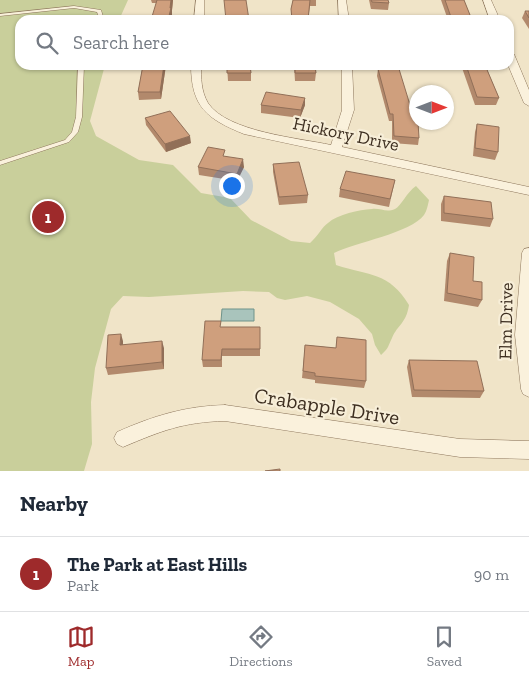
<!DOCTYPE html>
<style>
body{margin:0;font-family:"Zilla Slab",serif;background:#f2f2f3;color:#1f2937}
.compass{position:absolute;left:409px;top:85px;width:45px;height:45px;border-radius:50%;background:#fff;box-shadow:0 1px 4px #0004;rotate:90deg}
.you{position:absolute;left:231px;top:185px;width:18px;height:18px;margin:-12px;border:4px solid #fff;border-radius:50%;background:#1a73e8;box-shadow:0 0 0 8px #1a73e833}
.badge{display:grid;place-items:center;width:32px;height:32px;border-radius:50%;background:#9e2a2b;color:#fff;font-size:16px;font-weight:700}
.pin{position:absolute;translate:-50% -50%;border:2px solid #fff;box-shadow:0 1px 5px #0006}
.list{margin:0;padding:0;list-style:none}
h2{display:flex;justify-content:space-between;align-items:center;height:65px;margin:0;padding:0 20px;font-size:21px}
h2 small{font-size:16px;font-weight:400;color:#747a83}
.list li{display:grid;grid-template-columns:32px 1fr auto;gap:15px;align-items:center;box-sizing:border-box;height:75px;padding:0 20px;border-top:1px solid #e0e1e3}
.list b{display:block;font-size:19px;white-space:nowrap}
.list p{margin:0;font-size:16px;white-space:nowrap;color:#747a83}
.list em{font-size:16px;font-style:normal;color:#747a83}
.icon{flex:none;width:28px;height:28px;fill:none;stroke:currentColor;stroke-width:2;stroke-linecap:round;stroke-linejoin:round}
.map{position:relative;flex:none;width:529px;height:471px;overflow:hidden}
.search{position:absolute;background:#fff;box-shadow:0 1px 4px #0004;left:15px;right:15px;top:15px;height:55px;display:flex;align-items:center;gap:12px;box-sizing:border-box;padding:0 18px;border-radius:15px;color:#747a83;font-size:19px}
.sheet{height:140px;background:#fff}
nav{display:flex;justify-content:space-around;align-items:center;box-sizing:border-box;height:70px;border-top:1px solid #e0e1e3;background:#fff;font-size:14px;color:#747a83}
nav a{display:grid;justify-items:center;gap:2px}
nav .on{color:#9e2a2b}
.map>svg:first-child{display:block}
.green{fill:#c9cf9b}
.water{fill:#a9c4bc;stroke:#6f938a}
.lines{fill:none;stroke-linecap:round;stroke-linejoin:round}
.service-casing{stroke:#8d765c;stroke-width:1}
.minor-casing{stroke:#8d765c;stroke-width:1}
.service{fill:#faf1dc;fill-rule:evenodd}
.minor{fill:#faf1dc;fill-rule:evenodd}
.wall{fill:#b2896c}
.shaded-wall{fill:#916f58}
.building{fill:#cf9f7d;stroke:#916f58}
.labels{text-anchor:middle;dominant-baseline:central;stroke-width:4.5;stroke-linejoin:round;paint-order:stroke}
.street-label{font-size:18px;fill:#3d2e20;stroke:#f7eed8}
.near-street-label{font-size:21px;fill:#3d2e20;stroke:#f7eed8}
</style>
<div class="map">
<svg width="529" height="471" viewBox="0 0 529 471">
<rect width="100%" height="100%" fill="#f0e4c8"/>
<path class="green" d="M0,0H128L119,20H20V65H105L90,121L96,136L139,160L173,165L201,193L230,198L251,220L291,241L310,243C318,236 322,227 328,223C338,214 359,210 372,209C381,208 386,213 395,209C401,206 407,192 416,186L429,200C428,204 427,211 424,215C411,233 356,242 334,253L336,265C370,276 389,272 409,305C406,324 398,324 392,338C388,346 389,348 381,355L375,345L372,334L359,319L330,302L307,296L285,300L277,298L269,292L243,291L149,297L123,296L111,309L95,368L91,402L92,444L84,471H0Z"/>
<path class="water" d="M222,309H254V321H221Z"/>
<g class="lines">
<defs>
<g id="service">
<path d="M74,6L101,10L104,20H100L97,12L74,8L0,16V14Z"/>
<path d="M78,65H84L82,117L78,132L69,142L0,165V161L65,140L72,132L76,117Z"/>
</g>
<g id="minor">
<path d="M196,0H204V20H194Z"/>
<path d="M338,0H346L349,20H339Z"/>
<path d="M483,0H491L500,20H490Z"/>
<path d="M509,51L514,54L529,90V106L524,103L508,65Z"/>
<path d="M191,65H201C201,78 201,91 208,103C227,132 299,138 331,145L342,110V65H352L354,110L342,147L529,187V195L244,134C207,119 191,107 191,65Z"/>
<path d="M529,248V397L523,394L521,389L515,335L522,253L524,249Z"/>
<path d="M225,405L460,439L529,441V459L460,457L225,421C183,422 161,431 123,447L117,444L114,438L117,432C153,416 185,406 225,405Z"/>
</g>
</defs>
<use href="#service" class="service-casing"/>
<use href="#minor" class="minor-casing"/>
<use href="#service" class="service"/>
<use href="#minor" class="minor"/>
</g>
<g class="wall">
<path d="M151,0H173L172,10V15L156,3H152Z"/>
<path d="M293,0H316V6H310L308,20H291V9Z"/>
<path d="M369,0H388L389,3L388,10L371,9Z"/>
<path d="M441,0H464L472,20H448Z"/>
<path d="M525,11H529V29L522,18Z"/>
<path d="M143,65H166L161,99L139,100L138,92Z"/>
<path d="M227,65L251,73V81H228Z"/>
<path d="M294,65H315L316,73L315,81H295Z"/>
<path d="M384,65H409V67H385Z"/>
<path d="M461,65H485L499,98L496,105H475Z"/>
<path d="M378,69L410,105L419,138L418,145L392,143V121H389L377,76Z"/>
<path d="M305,98V105L300,118L261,113V105Z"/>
<path d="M145,118L191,143L166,152L146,125Z"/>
<path d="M477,124L498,152L495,160L473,156L475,132Z"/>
<path d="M226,156L244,167L237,181L199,175L198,167Z"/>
<path d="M273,164L308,195L307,203L279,205L273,172Z"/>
<path d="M395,180L389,207L339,197L340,189Z"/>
<path d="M444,196L493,219L490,227L441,221V204Z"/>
<path d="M450,253L473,281L482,300L478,307L444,301L447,261Z"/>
<path d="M221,327H260V356H222V367H203L202,360Z"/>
<path d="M337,337L366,381L364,388L315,383V380L302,378L305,345L336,348Z"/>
<path d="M123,341V345L164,348V369L108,375L106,368Z"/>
<path d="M409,360L484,391L480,398L412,397L407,367Z"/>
</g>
<g class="shaded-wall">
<path d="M171,0H173L172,10V15L171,20H168Z"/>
<path d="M164,65H166L161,99L160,92Z"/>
<path d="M305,98V105L300,118L301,110Z"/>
<path d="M190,136L191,143L166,152L165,144Z"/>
<path d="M243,159L244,167L237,181V174Z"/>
<path d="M121,334L123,341V352L120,345Z"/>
<path d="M162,341L164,348V369L162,362Z"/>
</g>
<g class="building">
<path d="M157,0H171L170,8H171L168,20H151Z"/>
<path d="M224,0H246L249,20H226Z"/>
<path d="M293,0H310L308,20H292L291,9Z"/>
<path d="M371,0H388L389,3L372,2Z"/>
<path d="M445,0H464L472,20H452Z"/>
<path d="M525,11H529V18Z"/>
<path d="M143,65H164L160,92H138Z"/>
<path d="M227,65H250L251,73H227Z"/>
<path d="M295,65H315L316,73H295Z"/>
<path d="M466,65H485L499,98L477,97Z"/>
<path d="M378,69H399L410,105L416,106V122H418L419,138L394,136L393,114H390Z"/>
<path d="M266,92L305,98L301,110L261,105Z"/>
<path d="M170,111L190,136L165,144L145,118Z"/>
<path d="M477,124L499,127L498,152L475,148Z"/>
<path d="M208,147L225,150L223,156L243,159L237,174L198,167Z"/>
<path d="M299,162L308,195L279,197L273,164Z"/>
<path d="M346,171L395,180L390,199L340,189Z"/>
<path d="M444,196L491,202L493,219L444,213Z"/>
<path d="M450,253L474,257L473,281L482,282V300L447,293Z"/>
<path d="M205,321H221L220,327H260V349H222L221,360H202Z"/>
<path d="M121,334L120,345L162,341V362L106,368L108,335Z"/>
<path d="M337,337L366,340V381L315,376V373L303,371L305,345L336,348Z"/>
<path d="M409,360L477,361L484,391L414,390Z"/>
<path d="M280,469V471H265Z"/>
</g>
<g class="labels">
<g class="street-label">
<text transform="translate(346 134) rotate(12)">Hickory Drive</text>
<text transform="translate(506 321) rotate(-89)">Elm Drive</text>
</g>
<g class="near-street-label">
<text transform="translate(327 406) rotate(9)">Crabapple Drive</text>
</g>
</g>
</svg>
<svg class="compass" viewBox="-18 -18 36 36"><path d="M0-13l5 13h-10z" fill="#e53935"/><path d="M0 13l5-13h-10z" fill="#747a83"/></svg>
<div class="you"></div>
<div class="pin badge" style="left:48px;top:217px">1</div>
<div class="search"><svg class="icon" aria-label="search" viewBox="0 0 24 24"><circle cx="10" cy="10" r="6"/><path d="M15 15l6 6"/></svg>Search here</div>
</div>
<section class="sheet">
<h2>Nearby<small></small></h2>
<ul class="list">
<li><span class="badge">1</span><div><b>The Park at East Hills</b><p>Park</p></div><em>90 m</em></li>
</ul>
</section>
<nav>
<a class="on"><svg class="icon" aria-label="map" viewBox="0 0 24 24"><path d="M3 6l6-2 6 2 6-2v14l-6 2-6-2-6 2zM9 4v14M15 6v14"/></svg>Map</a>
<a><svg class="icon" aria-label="directions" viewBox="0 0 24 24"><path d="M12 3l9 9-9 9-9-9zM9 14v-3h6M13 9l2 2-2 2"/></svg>Directions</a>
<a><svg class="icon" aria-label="saved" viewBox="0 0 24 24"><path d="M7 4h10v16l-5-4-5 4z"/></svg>Saved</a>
</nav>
